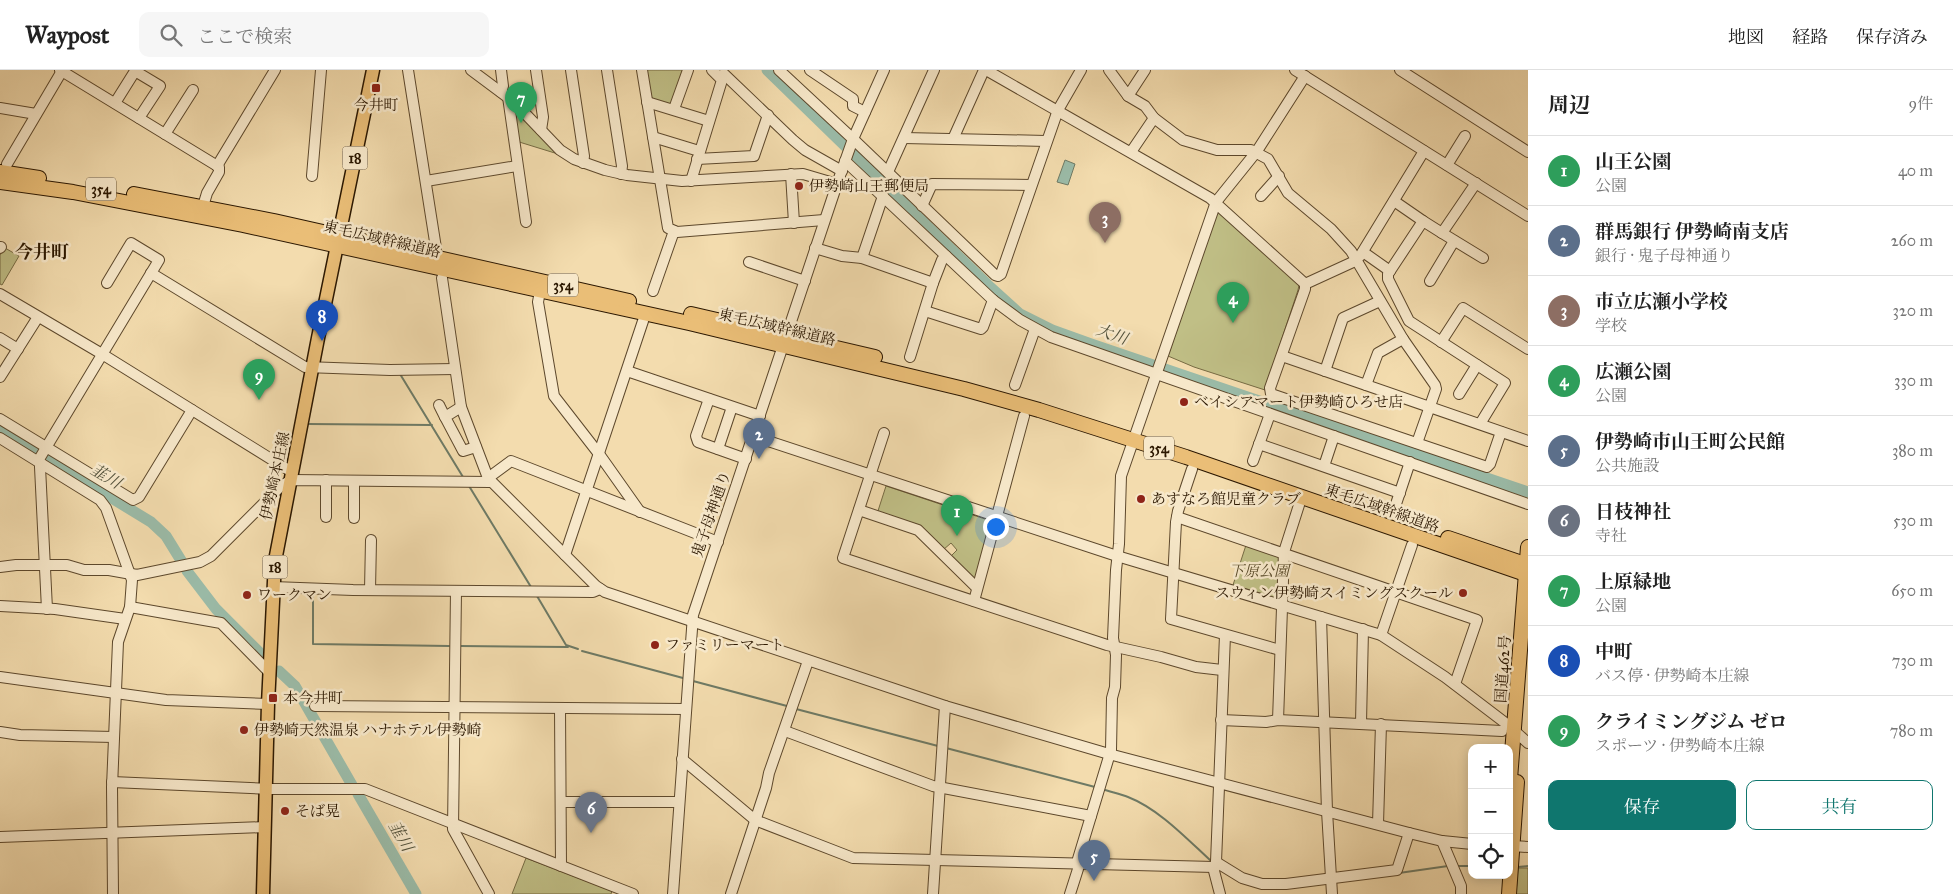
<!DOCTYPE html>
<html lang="ja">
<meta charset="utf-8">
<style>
body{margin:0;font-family:"IM FELL Great Primer","Noto Serif JP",serif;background:#f6f6f6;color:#222}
.controls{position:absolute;right:15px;bottom:15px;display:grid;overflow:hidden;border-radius:10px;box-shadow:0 2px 12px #0003}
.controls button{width:45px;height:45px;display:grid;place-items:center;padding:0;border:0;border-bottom:1px solid #e0e0e0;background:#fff;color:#222;font:25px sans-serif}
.you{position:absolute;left:995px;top:456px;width:18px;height:18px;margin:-12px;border:4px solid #fff;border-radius:50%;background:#1a73e8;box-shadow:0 0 0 8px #1a73e833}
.badge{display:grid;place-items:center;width:32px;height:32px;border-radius:50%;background:#0f766e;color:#fff;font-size:16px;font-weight:700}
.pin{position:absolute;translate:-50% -41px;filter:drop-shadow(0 1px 2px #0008)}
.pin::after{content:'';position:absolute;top:26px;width:18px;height:15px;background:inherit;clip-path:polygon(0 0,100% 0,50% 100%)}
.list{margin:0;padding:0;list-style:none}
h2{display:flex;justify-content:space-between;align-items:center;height:65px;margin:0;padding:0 20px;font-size:21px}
h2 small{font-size:16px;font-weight:400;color:#767676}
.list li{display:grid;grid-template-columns:32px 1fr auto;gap:15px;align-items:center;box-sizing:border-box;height:70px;padding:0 20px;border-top:1px solid #e0e0e0}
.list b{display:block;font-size:19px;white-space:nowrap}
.list p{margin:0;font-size:16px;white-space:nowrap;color:#767676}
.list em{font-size:16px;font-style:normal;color:#767676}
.actions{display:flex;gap:10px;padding:15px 20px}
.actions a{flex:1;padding:11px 0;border:1px solid #0f766e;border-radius:10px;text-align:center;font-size:18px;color:#0f766e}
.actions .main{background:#0f766e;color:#fff}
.icon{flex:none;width:28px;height:28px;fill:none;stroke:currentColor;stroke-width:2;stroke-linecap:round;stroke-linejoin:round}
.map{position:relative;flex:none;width:1528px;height:824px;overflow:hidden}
header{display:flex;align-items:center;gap:30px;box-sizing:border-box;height:70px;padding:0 25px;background:#fff;border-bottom:1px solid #e0e0e0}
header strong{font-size:24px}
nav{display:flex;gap:28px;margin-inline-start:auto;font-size:18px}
.search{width:350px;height:45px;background:#f6f6f6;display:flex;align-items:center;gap:12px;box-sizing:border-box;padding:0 18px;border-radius:10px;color:#767676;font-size:19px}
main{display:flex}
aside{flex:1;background:#fff}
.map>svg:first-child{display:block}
.green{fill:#c0bf86;stroke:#766b43}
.water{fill:#9bbca9;stroke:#6e7a65}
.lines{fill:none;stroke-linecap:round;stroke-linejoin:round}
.stream{stroke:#6e7a65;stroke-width:2}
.river{stroke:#9bbca9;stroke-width:11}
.minor-casing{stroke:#5d482c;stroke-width:12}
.major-casing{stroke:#2b1700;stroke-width:15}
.highway-casing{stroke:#2b1700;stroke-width:16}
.minor{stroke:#f7e8ca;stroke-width:10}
.major{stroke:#eabe77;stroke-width:12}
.highway{stroke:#eabe77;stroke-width:14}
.poi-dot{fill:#8f2418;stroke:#f7e8ca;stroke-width:2}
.labels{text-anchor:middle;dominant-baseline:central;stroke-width:5;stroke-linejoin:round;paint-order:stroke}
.shield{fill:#f7e8ca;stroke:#68563d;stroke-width:1}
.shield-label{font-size:14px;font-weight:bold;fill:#2b1700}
.poi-label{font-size:15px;fill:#2b1700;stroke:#f7e8ca;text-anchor:start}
.street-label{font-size:15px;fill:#2b1700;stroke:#f7e8ca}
.park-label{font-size:15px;font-style:italic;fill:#584928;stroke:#f7e8ca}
.water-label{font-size:16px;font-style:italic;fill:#52513b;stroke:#f7e8ca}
.quarter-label{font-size:18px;font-weight:bold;fill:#2b1700;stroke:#f7e8ca}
</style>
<header>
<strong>Waypost</strong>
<div class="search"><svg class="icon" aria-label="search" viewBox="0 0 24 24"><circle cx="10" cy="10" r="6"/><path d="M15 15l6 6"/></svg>ここで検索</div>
<nav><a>地図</a><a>経路</a><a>保存済み</a></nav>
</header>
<main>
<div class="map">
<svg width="1528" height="824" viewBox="0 0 1528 824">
<rect width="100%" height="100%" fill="#f3dcae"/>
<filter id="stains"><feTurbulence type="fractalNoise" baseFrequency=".004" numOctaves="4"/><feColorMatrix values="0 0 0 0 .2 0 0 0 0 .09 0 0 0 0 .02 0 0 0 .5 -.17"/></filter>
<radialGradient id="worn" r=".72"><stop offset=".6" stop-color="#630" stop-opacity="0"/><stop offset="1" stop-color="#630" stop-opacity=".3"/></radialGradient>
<g class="green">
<path d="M644,0H684L673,34L669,35L651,29Z"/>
<path d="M511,35L558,84L516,71Z"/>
<path d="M1217,143H1221L1299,215L1298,220L1265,320L1194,297L1168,286Z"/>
<path d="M5,178L19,186L2,215L0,214V185Z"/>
<path d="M886,416L988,450L990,454L976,509L972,510L950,487L957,480L951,473L943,480L920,458L877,444Z"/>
<path d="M1247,472L1280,486L1279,526L1275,528L1233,515Z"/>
<path d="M526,788L612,821L611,824H512Z"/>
<path d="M1518,798H1528V824H1516Z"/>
</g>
<path class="water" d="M1065,90L1075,94L1068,115L1057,112Z"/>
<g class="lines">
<g class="stream">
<path d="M400,304L463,407"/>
<path d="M308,354L432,355"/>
<path d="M469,416L531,517"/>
<path d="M313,522V574L449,576"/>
<path d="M537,526L566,575L578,579"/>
<path d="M460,576L568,577"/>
<path d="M582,581L683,608"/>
<path d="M693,611L787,636"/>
<path d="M796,639L938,676"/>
<path d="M946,678L1095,717"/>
<path d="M1102,719C1111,722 1120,724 1128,727C1159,739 1187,769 1211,791"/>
<path d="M1457,796H1472"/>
<path d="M1518,797L1528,796"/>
<path d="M1399,803L1448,796"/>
</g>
<g class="river">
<path d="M767,0L988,215L1020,244L1052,260L1091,274L1528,422"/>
<path d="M0,360L151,452L166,466L182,492"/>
<path d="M187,501L216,539L261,584"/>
<path d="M279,601L295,616L352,715"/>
<path d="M358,724L416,824"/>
</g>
<defs>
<g id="minor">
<path d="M60,0L219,97V102L207,123L201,143"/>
<path d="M408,0L436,178"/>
<path d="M471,0L514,32L560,80L574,89L605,100L627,105L682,111L803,104L837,114"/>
<path d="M501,0L503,16L501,22"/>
<path d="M536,0L543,47L541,60"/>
<path d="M571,0L584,86L583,93"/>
<path d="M607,0L622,96L621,104"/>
<path d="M642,0L668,158L677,162L824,150"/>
<path d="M779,0L853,69L995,205L998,206L1001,204L1058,40L1081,0"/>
<path d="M810,0L853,29V36L865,42"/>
<path d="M986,0L1210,128L1303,212L1305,214V219L1270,318L1271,324L1487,397L1490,394L1501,362"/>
<path d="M1109,0L1128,26L1145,0"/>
<path d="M1295,0L1528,146"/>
<path d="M1400,0L1528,82"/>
<path d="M720,6L724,4L793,70L805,80L842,101"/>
<path d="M1128,26L1145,36L1154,48L1183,70L1217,80H1251L1268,89L1288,123L1331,159L1351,181L1403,269L1435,315L1436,319L1417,373"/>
<path d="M508,27L526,152"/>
<path d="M647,32L709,51"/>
<path d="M115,33L135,1L160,16L139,48"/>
<path d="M0,38L36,44"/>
<path d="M674,39L688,0"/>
<path d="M165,64L193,20"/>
<path d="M653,67L699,81"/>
<path d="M904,68L1046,71"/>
<path d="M953,69L984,0"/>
<path d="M1131,82L1154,48"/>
<path d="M697,89L754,86L768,45"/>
<path d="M845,91L993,230L1020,250L1051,267L1528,434"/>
<path d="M7,94L62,1"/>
<path d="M1447,95L1465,66"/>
<path d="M217,96L275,0"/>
<path d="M888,102L934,0"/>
<path d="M791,104L794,153"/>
<path d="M312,106L321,0"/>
<path d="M426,111L517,96"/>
<path d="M691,111L722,10L712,0"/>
<path d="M1476,113L1442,163L1423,151L1388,204V209L1409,251L1505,313L1480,354"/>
<path d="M1261,126L1279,106"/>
<path d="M1394,131L1423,151"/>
<path d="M922,136L932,114L1031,115"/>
<path d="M1442,163L1483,188"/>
<path d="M0,178L1,177"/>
<path d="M815,178L842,186L862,188L933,213"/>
<path d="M1363,182L1390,201"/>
<path d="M862,188L883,126"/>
<path d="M749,192L805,211"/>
<path d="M151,203L305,297L390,300L455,299"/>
<path d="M442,208L461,337L488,408L596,516L605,522L945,636L1109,684L1409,763L1442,771L1472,774"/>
<path d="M1430,211L1454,171"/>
<path d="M1305,214L1353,192L1360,186L1424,81"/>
<path d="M540,221L538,232L554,326L599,384L640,442"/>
<path d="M653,221L674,161"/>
<path d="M0,224L102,284L287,399L293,401"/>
<path d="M925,241L981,259L983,257L993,230"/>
<path d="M0,268L18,279"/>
<path d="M1441,272L1463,238L1528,279"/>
<path d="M1282,286L1528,371"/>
<path d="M910,287L933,213L942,190L946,186"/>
<path d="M627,301L760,346"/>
<path d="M1325,301L1343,248L1380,231"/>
<path d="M0,307L38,247"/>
<path d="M1015,315L1035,259"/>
<path d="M1366,315L1378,283L1403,269"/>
<path d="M1459,324L1477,295"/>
<path d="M709,329L696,366L698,372L746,389"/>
<path d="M439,335L445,347"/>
<path d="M461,337L445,347L463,381L476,377"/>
<path d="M0,349L133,430L139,427L192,340"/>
<path d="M884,363L843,488L1107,575L1161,587L1196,597L1222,600"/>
<path d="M753,366L1117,486L1381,565L1445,607L1508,655L1528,673"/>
<path d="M0,368L100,430L106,438L132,510L130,537L118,572L112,717L113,824"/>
<path d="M1259,374L1400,423"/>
<path d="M718,379L732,337"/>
<path d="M38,391L159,190L131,173L107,213"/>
<path d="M1253,391L1270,344"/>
<path d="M41,393L40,397L47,539"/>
<path d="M1324,396L1334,366"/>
<path d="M1192,399L1178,441L1176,452L1171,549L1280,580"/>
<path d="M488,408L511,391L718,472"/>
<path d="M859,440L918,460L976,517"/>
<path d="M1394,440L1410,392"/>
<path d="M326,447V410"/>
<path d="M1177,447L1477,550L1455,614"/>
<path d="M354,448V411"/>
<path d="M565,485L643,251"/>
<path d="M0,497L16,495H67L84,500H109L137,505L200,492L211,486L280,417L291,410L490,412"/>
<path d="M273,517L353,520L593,522L600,519"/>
<path d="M370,520L371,470"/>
<path d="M456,521L453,759L489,824"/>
<path d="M974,531L1024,346"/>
<path d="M0,536L55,539L125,549"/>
<path d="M130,537L221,553L270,603"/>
<path d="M1321,547L1327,741L1332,824"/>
<path d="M1381,565L1412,475"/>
<path d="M0,607L166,630L268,634"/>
<path d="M315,636L685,639"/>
<path d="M560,638L561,796"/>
<path d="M1221,650L1266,652L1278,650L1502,661"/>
<path d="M1278,650L1284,482L1299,435"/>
<path d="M1361,653L1363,559"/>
<path d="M785,661L933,716L1091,746"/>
<path d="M0,662L20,665L114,667"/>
<path d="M682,689L755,750L853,788L1214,797"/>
<path d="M112,712L271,719H365L633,824"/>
<path d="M561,732H679"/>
<path d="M1378,754L1381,654"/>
<path d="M0,767L265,757"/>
<path d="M1442,771L1461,816V824"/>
<path d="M1512,776L1528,777"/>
<path d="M1216,792L1242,808L1262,814H1286L1397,800L1409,763"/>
<path d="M673,824L693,545L837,114L853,69L884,0"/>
<path d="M731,824L766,718L769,703L808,591"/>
<path d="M933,824L945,636"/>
<path d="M1070,824L1078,799V789L1111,680L1112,628L1115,617L1116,585L1113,568L1116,500L1119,474L1121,406L1216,132L1257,81L1305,6"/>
<path d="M1220,824L1214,801L1216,792L1225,565"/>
</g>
<path id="major" d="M263,824L268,634L275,491L318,268L373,0"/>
<g id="highway">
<path d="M0,102L39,108"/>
<path d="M0,112L73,122L243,155L689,253L964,319L1039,340L1186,387L1528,505"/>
<path d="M134,124L274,151L629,231"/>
<path d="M691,244L875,287"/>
<path d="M1448,468L1528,495"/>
<path d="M1509,722L1528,477"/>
<path d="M1509,824L1517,712"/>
</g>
</defs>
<use href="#minor" class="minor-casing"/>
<use href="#major" class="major-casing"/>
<use href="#highway" class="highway-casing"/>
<use href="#minor" class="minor"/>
<use href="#major" class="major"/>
<use href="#highway" class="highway"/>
</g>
<g class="poi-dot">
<rect x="371" y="13" width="10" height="10" rx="2.5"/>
<circle cx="799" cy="116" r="5"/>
<circle cx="1184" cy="332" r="5"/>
<circle cx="1141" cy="429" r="5"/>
<circle cx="1463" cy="523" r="5"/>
<circle cx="247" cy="525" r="5"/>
<circle cx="655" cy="575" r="5"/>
<rect x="268" y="623" width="10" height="10" rx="2.5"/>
<circle cx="244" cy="660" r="5"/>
<circle cx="285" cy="741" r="5"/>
</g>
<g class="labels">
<g class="shield">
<rect x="342.5" y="76.5" width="25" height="23" rx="4"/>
<rect x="86" y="107.5" width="30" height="23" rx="4"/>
<rect x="548" y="203.5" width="30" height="23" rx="4"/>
<rect x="1144" y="366.5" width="30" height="23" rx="4"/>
<rect x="262.5" y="485.5" width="25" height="23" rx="4"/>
</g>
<g class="shield-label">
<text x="355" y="88">18</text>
<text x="101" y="119">354</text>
<text x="563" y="215">354</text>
<text x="1159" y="378">354</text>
<text x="275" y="497">18</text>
</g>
<g class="poi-label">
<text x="376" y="35" text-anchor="middle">今井町</text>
<text x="809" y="116">伊勢崎山王郵便局</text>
<text x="1194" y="332">ベイシアマート伊勢崎ひろせ店</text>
<text x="1151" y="429">あすなろ館児童クラブ</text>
<text x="1453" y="523" text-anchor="end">スウィン伊勢崎スイミングスクール</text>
<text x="257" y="525">ワークマン</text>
<text x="665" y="575">ファミリーマート</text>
<text x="283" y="628">本今井町</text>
<text x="254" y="660">伊勢崎天然温泉 ハナホテル伊勢崎</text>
<text x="295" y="741">そば晃</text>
</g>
<g class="street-label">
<text transform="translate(382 169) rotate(13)">東毛広域幹線道路</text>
<text transform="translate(777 257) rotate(13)">東毛広域幹線道路</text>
<text transform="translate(275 406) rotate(-78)">伊勢崎本庄線</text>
<text transform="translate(1382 438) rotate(19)">東毛広域幹線道路</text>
<text transform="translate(711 444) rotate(-71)">鬼子母神通り</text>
<text transform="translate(1503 599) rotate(-86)">国道462号</text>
</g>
<g class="park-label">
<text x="1259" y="501">下原公園</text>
</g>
<g class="water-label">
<text transform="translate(1112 264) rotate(19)">大川</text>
<text transform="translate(106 406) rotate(31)">韮川</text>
<text transform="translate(401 766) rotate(60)">韮川</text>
</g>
<g class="quarter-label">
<text x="42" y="182">今井町</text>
</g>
</g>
<rect width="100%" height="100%" filter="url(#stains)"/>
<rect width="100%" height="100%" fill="url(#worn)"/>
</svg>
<div class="controls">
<button>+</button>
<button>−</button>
<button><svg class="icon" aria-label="locate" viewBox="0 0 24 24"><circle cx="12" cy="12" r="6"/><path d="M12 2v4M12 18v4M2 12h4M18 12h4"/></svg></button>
</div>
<div class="you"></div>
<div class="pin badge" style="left:957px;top:466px;background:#2e9e5b">1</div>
<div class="pin badge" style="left:759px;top:389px;background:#5c6f8a">2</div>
<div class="pin badge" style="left:1105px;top:173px;background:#8d6e63">3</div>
<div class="pin badge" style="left:1233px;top:253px;background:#2e9e5b">4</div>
<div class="pin badge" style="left:1094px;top:811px;background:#5c6f8a">5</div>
<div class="pin badge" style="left:591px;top:763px;background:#6b7280">6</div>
<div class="pin badge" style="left:521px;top:53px;background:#2e9e5b">7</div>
<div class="pin badge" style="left:322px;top:271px;background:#1a4fb4">8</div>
<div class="pin badge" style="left:259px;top:330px;background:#2e9e5b">9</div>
</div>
<aside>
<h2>周辺<small>9件</small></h2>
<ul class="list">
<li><span class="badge" style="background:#2e9e5b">1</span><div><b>山王公園</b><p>公園</p></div><em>40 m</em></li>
<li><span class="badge" style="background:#5c6f8a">2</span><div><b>群馬銀行 伊勢崎南支店</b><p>銀行 · 鬼子母神通り</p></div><em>260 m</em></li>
<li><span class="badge" style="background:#8d6e63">3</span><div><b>市立広瀬小学校</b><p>学校</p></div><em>320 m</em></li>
<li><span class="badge" style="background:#2e9e5b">4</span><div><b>広瀬公園</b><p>公園</p></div><em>330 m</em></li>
<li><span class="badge" style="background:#5c6f8a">5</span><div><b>伊勢崎市山王町公民館</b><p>公共施設</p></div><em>380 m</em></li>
<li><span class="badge" style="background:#6b7280">6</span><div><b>日枝神社</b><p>寺社</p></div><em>530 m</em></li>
<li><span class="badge" style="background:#2e9e5b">7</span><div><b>上原緑地</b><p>公園</p></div><em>650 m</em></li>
<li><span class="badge" style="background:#1a4fb4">8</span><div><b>中町</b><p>バス停 · 伊勢崎本庄線</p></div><em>730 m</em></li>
<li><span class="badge" style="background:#2e9e5b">9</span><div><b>クライミングジム ゼロ</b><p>スポーツ · 伊勢崎本庄線</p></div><em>780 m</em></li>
</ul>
<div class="actions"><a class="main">保存</a><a>共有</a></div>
</aside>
</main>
